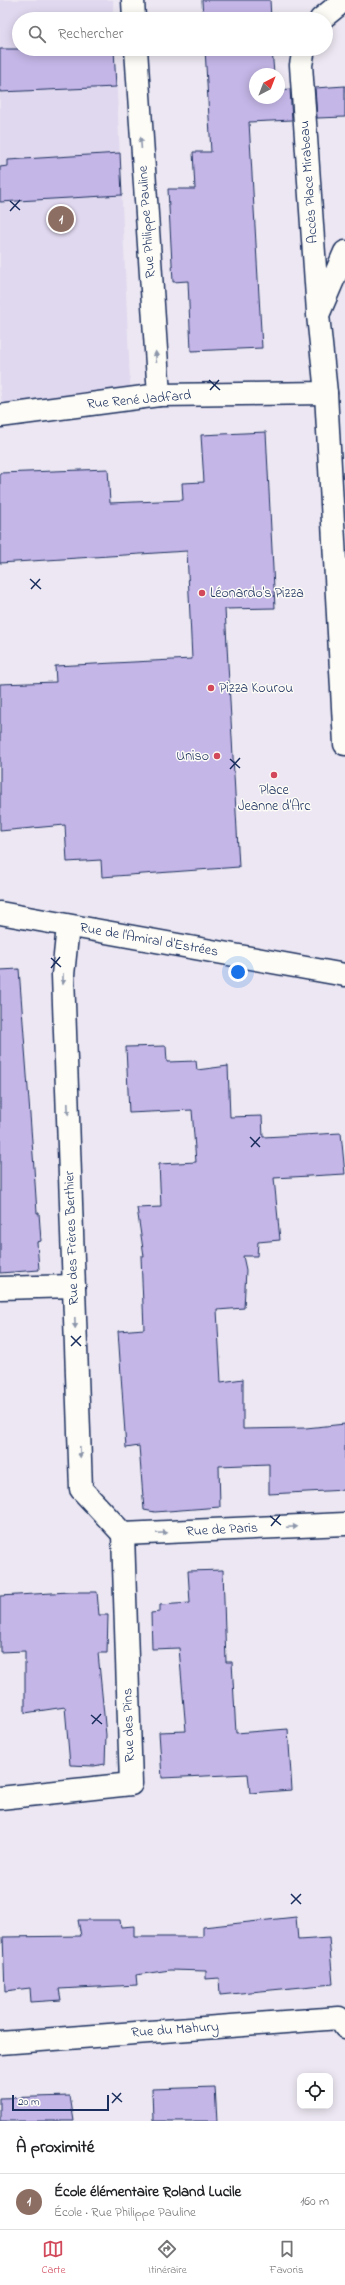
<!DOCTYPE html>
<html lang="fr">
<meta charset="utf-8">
<style>
body{margin:0;font-family:"Indie Flower",sans-serif;background:#f6f6f6;color:#202124}
.controls{position:absolute;right:12px;bottom:12px;display:grid;overflow:hidden;border-radius:8px;box-shadow:0 2px 10px #0003}
.controls button{width:36px;height:36px;display:grid;place-items:center;padding:0;border:0;border-bottom:1px solid #e0e0e0;background:#fff;color:#202124;font:20px sans-serif}
.compass{position:absolute;left:249px;top:68px;width:36px;height:36px;border-radius:50%;background:#fff;box-shadow:0 2px 10px #0003;rotate:42deg}
.scale{position:absolute;left:12px;bottom:10px;width:97px;box-sizing:border-box;padding-left:4px;border:2px solid #1b2f5e;border-top:0;font-size:11px;line-height:14px;white-space:nowrap;color:#1b2f5e;-webkit-text-stroke:3px #fdfcf7;paint-order:stroke}
.you{position:absolute;left:238px;top:972px;width:14px;height:14px;margin:-10px;border:3px solid #fff;border-radius:50%;background:#1a73e8;box-shadow:0 0 0 6px #1a73e833}
.badge{display:grid;place-items:center;width:26px;height:26px;border-radius:50%;background:#d1495b;color:#fff;font-size:13px;font-weight:700}
.pin{position:absolute;translate:-50% -50%;border:2px solid #fff;box-shadow:0 1px 4px #0006}
.list{margin:0;padding:0;list-style:none}
h2{display:flex;justify-content:space-between;align-items:center;height:52px;margin:0;padding:0 16px;font-size:17px}
h2 small{font-size:13px;font-weight:400;color:#757577}
.list li{display:grid;grid-template-columns:26px 1fr auto;gap:12px;align-items:center;box-sizing:border-box;height:56px;padding:0 16px;border-top:1px solid #e0e0e0}
.list b{display:block;font-size:15px;white-space:nowrap}
.list p{margin:0;font-size:13px;white-space:nowrap;color:#757577}
.list em{font-size:13px;font-style:normal;color:#757577}
.icon{flex:none;width:22px;height:22px;fill:none;stroke:currentColor;stroke-width:2;stroke-linecap:round;stroke-linejoin:round}
.map{position:relative;flex:none;width:345px;height:2121px;overflow:hidden}
.search{position:absolute;background:#fff;box-shadow:0 2px 10px #0003;left:12px;right:12px;top:12px;height:44px;display:flex;align-items:center;gap:10px;box-sizing:border-box;padding:0 14px;border-radius:22px;color:#757577;font-size:15px}
.sheet{height:108px;background:#fff}
nav{display:flex;justify-content:space-around;align-items:center;box-sizing:border-box;height:56px;border-top:1px solid #e0e0e0;background:#fff;font-size:11px;color:#757577}
nav a{display:grid;justify-items:center;gap:2px}
nav .on{color:#d1495b}
.map>svg:first-child{display:block}
.built{fill:#e0d8ef}
.building{fill:#c4b6e7;stroke:#1b2f5e}
.lines{fill:none;stroke-linecap:round;stroke-linejoin:round}
.minor-casing{stroke:#1b2f5e;stroke-width:25}
.minor{stroke:#fdfcf7;stroke-width:22}
.oneway{fill:#8c96aa}
.ticks{fill:none;stroke:#1b2f5e;stroke-width:1.5}
.poi-dot{fill:#d1495b;stroke:#fdfcf7;stroke-width:1.5}
.labels{text-anchor:middle;dominant-baseline:central;stroke-width:3;stroke-linejoin:round;paint-order:stroke}
.street-label{font-size:14px;fill:#1b2f5e;stroke:#fdfcf7}
.poi-label{font-size:14px;fill:#1b2f5e;stroke:#fdfcf7;text-anchor:start}
</style>
<div class="map">
<svg width="345" height="2121" viewBox="0 0 345 2121">
<rect width="100%" height="100%" fill="#ece7f2"/>
<filter id="ink" filterUnits="userSpaceOnUse"><feTurbulence type="fractalNoise" baseFrequency=".025" numOctaves="2"/><feDisplacementMap in="SourceGraphic" scale="8" xChannelSelector="R" yChannelSelector="G"/><feConvolveMatrix kernelMatrix="1 2 1 2 8 2 1 2 1" color-interpolation-filters="sRGB"/></filter>
<g filter="url(#ink)">
<path class="built" d="M0,0H113V19H19V49H115L131,403L3,412L0,388Z"/>
<g class="building">
<path d="M202,0H270L271,19H203Z"/>
<path d="M0,49H114L116,87L0,92Z"/>
<path d="M205,49H272L274,74H255V98H279V90L290,89L292,120L249,122L262,348L191,351L188,281L173,282L168,189H195L193,152H211Z"/>
<path d="M345,86V117L317,118L315,88Z"/>
<path d="M120,153L122,195L0,202V167L8,166V160Z"/>
<path d="M266,432L275,608L225,609L239,867L102,877L101,860L67,862L65,825L0,831V684L56,682L55,666L192,659L187,551L0,563V473L108,469L110,503L183,500L182,483L204,482L201,435Z"/>
<path d="M19,969L34,1168L37,1213H39L41,1241L37,1242L39,1270L0,1273V970Z"/>
<path d="M166,1046L167,1062L196,1061L197,1070L228,1066L230,1117L262,1116L263,1137L341,1133L345,1174L274,1178L280,1240L258,1242L257,1256H243L246,1270L244,1308L217,1310L221,1382L243,1379V1429L306,1428L345,1424V1490L269,1494V1464L219,1466L220,1507L155,1512L144,1510L139,1446L126,1448L118,1331L144,1329L141,1256H144L137,1208L161,1207L159,1164L196,1162L192,1110L129,1113L126,1047Z"/>
<path d="M223,1570L226,1662H232L236,1733L288,1729L292,1790L250,1793L248,1774L162,1778L159,1732L186,1731L179,1648L152,1649L151,1613L160,1612V1605L190,1603L188,1571Z"/>
<path d="M69,1592H97L99,1615H108L107,1653H98L106,1735L105,1764L94,1766L70,1765L65,1707L25,1713V1651L0,1652V1596Z"/>
<path d="M296,1917L298,1940L329,1938L333,1984L220,1995L219,1978L206,1979V1971L170,1970L136,1975L137,1985L59,1989L61,2000L31,2002L30,1988L5,1991L3,1937L81,1936L78,1920H120L121,1927L134,1926V1937H203V1927Z"/>
<path d="M215,2087L217,2121H153L152,2089Z"/>
<path d="M70,2096L74,2121H0V2098Z"/>
</g>
<g class="lines">
<defs>
<g id="minor">
<path d="M133,0L134,19"/>
<path d="M321,19L337,6"/>
<path d="M136,49L159,395"/>
<path d="M304,49L301,65L318,312"/>
<path d="M345,252L318,315L326,393L345,744"/>
<path d="M0,416L159,395L326,393"/>
<path d="M0,913L345,975"/>
<path d="M68,926L63,975L81,1489L123,1534"/>
<path d="M0,1288L74,1286"/>
<path d="M123,1534L345,1524"/>
<path d="M0,1798L131,1784L123,1534"/>
<path d="M0,2043L339,2018L345,2027"/>
</g>
</defs>
<use href="#minor" class="minor-casing"/>
<use href="#minor" class="minor"/>
</g>
<defs><path id="oneway-solid" d="M-6-.8H1V-3.2L6.5 0L1 3.2V.8H-6Z"/></defs>
<g class="oneway">
<use href="#oneway-solid" transform="translate(141 143) rotate(-94)"/>
<use href="#oneway-solid" transform="translate(156 357) rotate(-94)"/>
<use href="#oneway-solid" transform="translate(63 979) rotate(90)"/>
<use href="#oneway-solid" transform="translate(68 1109) rotate(88)"/>
<use href="#oneway-solid" transform="translate(75 1323) rotate(88)"/>
<use href="#oneway-solid" transform="translate(80 1452) rotate(88)"/>
<use href="#oneway-solid" transform="translate(292 1527) rotate(-3)"/>
<use href="#oneway-solid" transform="translate(162 1533) rotate(-3)"/>
</g>
</g>
<path class="ticks" d="M10,201L20,210M10,211L20,200M209,380L220,390M210,390L219,380M30,579L41,589M31,589L40,579M230,759L240,768M230,769L240,758M51,958L61,967M51,968L60,957M250,1137L260,1147M251,1147L260,1137M71,1336L81,1346M71,1346L81,1336M270,1516L281,1525M271,1526L280,1515M91,1715L102,1724M92,1724L101,1714M291,1894L301,1904M291,1904L301,1894M112,2093L122,2102M112,2103L121,2093"/>
<g class="poi-dot">
<circle cx="202" cy="593" r="4"/>
<circle cx="211" cy="688" r="4"/>
<circle cx="217" cy="756" r="4"/>
<circle cx="274" cy="775" r="4"/>
</g>
<g class="labels">
<g class="street-label">
<text transform="translate(309 182) rotate(-94)">Accès Place Mirabeau</text>
<text transform="translate(147 222) rotate(-94)">Rue Philippe Pauline</text>
<text transform="translate(139 400) rotate(-5)">Rue René Jadfard</text>
<text transform="translate(149 940) rotate(10)">Rue de l'Amiral d'Estrées</text>
<text transform="translate(72 1238) rotate(-92)">Rue des Frères Berthier</text>
<text transform="translate(222 1530) rotate(-3)">Rue de Paris</text>
<text transform="translate(129 1725) rotate(-92)">Rue des Pins</text>
<text transform="translate(175 2030) rotate(-4)">Rue du Mahury</text>
</g>
<g class="poi-label">
<text x="210" y="593">Léonardo's Pizza</text>
<text x="219" y="688">Pizza Kourou</text>
<text x="209" y="756" text-anchor="end">Uniso</text>
<text x="274" y="790" text-anchor="middle">Place<tspan x="274" dy="16">Jeanne d'Arc</tspan></text>
</g>
</g>
</svg>
<div class="controls">
<button><svg class="icon" aria-label="locate" viewBox="0 0 24 24"><circle cx="12" cy="12" r="6"/><path d="M12 2v4M12 18v4M2 12h4M18 12h4"/></svg></button>
</div>
<svg class="compass" viewBox="-18 -18 36 36"><path d="M0-13l5 13h-10z" fill="#e53935"/><path d="M0 13l5-13h-10z" fill="#757577"/></svg>
<div class="scale">20 m</div>
<div class="you"></div>
<div class="pin badge" style="left:61px;top:219px;background:#8d6e63">1</div>
<div class="search"><svg class="icon" aria-label="search" viewBox="0 0 24 24"><circle cx="10" cy="10" r="6"/><path d="M15 15l6 6"/></svg>Rechercher</div>
</div>
<section class="sheet">
<h2>À proximité<small></small></h2>
<ul class="list">
<li><span class="badge" style="background:#8d6e63">1</span><div><b>École élémentaire Roland Lucile</b><p>École · Rue Philippe Pauline</p></div><em>160 m</em></li>
</ul>
</section>
<nav>
<a class="on"><svg class="icon" aria-label="map" viewBox="0 0 24 24"><path d="M3 6l6-2 6 2 6-2v14l-6 2-6-2-6 2zM9 4v14M15 6v14"/></svg>Carte</a>
<a><svg class="icon" aria-label="directions" viewBox="0 0 24 24"><path d="M12 3l9 9-9 9-9-9zM9 14v-3h6M13 9l2 2-2 2"/></svg>Itinéraire</a>
<a><svg class="icon" aria-label="saved" viewBox="0 0 24 24"><path d="M7 4h10v16l-5-4-5 4z"/></svg>Favoris</a>
</nav>
